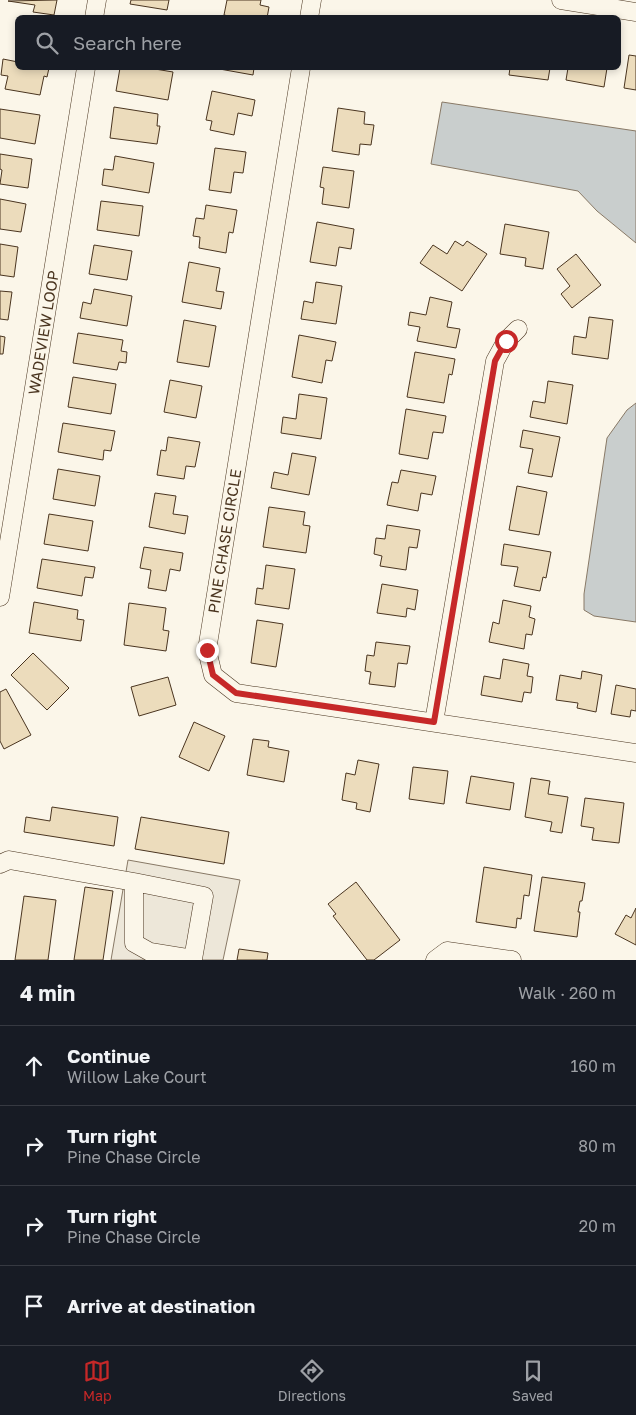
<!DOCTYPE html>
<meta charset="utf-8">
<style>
body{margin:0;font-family:"Golos Text",sans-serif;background:#242831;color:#f1f3f6}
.stop{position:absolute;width:15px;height:15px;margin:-11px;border:4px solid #c62828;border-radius:50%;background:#fff}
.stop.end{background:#c62828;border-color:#fff;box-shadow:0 1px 5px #0008}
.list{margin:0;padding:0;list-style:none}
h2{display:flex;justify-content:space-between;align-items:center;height:65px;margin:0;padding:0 20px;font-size:21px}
h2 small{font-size:16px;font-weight:400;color:#9ea1a6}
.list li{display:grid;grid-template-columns:32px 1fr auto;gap:15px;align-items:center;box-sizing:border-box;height:80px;padding:0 20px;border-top:1px solid #363941}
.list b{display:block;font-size:19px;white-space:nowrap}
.list p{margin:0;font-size:16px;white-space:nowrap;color:#9ea1a6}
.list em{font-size:16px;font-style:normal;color:#9ea1a6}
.icon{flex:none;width:28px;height:28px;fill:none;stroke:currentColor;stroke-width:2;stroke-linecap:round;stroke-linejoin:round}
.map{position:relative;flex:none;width:636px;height:960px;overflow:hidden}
.search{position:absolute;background:#171b24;box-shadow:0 2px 8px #0003;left:15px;right:15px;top:15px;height:55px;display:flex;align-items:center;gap:12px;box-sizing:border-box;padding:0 18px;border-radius:8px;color:#9ea1a6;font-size:19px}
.sheet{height:385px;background:#171b24}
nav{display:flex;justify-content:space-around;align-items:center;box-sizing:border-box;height:70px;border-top:1px solid #363941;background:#171b24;font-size:14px;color:#9ea1a6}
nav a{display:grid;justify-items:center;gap:2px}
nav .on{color:#c62828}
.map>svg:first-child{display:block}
.parking{fill:#ede7d9;stroke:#887966}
.water{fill:#c9cecd;stroke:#887966}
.building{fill:#ecdcbc;stroke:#4a3520}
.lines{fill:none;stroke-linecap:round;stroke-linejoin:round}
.minor-casing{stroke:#4a3520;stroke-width:19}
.minor{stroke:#fbf6e9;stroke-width:18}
.route{stroke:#c62828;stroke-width:6}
.labels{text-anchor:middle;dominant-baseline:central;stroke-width:4;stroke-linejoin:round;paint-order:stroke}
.street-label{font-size:15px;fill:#4a3520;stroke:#fbf6e9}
</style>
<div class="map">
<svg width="636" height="960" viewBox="0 0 636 960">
<rect width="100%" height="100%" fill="#fbf6e9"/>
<path class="parking" d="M128,860L240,880L223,960H111Z"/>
<g class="water">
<path d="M442,102L636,131V243L597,211L578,191L431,164Z"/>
<path d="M636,403V622L594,616L584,610V594L607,438L627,410Z"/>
</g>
<g class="building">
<path d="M57,0L54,15L33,12L35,5L8,1Z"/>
<path d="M131,0H169L167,10L130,4Z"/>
<path d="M227,0H261L260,5L269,7L267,18H238L224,15Z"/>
<path d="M629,55L636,56V90L624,88Z"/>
<path d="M3,59L18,62V68H49L47,77L44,76L40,95L5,89L8,76L1,75Z"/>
<path d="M120,68H149L173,72L168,100L116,91Z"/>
<path d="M214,68H254L253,75Z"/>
<path d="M510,68H550L548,80L509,75Z"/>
<path d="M568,68H607L604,87L566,80Z"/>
<path d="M212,91L255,100L252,116L238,113L234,135L210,130L212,121L206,120Z"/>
<path d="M114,107L158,114L157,126H160L157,144L110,138Z"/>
<path d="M338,108L365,112L364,124L374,125L371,145L360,144L359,155L332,151Z"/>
<path d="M0,109L40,115L35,144L0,138Z"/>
<path d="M215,148L246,152L243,173L234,172L231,193L209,190Z"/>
<path d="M0,154L32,159L28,188L0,184L2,170L0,169Z"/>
<path d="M115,156L154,163L149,193L102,185L104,169L113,170Z"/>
<path d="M323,167L354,171L349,208L322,204L324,188L320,187Z"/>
<path d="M0,199L26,204L21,232L0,229Z"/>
<path d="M101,201L143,206L139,236L97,230Z"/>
<path d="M206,205L237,210L233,233L229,232L226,253L199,248L200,237L193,236L196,218L204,219Z"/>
<path d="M317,222L354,229L351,249L339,247L336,266L310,262Z"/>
<path d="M505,224L549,232L543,269L525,266L526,258L500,254Z"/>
<path d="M455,241L463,246L467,241L487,254L462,291L420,263L433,245L447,254Z"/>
<path d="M0,244L18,247L14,277L0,275Z"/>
<path d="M94,245L132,251L127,280L89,274Z"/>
<path d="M576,254L601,285L572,308L561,294L570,286L557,269Z"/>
<path d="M189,262L220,268L216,291L224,292L221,309L182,302Z"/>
<path d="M316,282L342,286L336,324L301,319L304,301L313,303Z"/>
<path d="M94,289L132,296L127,326L80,318L83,302L91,304Z"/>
<path d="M0,291L12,292L8,320L0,319Z"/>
<path d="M430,297L452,302L447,327L460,329L456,348L417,341L420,327L408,325L410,312L426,315Z"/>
<path d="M589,317L613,320L608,359L572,354L574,336L586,338Z"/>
<path d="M184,320L216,326L209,367L177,362Z"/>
<path d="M78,333L123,340L121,351L127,352L126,363L119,362L117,370L73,363Z"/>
<path d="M299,335L336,342L332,361L326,360L322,383L292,377Z"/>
<path d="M0,336L5,337L3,354H0Z"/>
<path d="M415,352L455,359L452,375L449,374L444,403L407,397Z"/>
<path d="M73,377L116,384L111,414L68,407Z"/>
<path d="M170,380L202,386L196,418L164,412Z"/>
<path d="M548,381L573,385L567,424L530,417L533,401L545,403Z"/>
<path d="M299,394L327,398L321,439L281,433L283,417L296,419Z"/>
<path d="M406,409L446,416L443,433L433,432L428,459L399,454Z"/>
<path d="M63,423L115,431L111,451L104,450L103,460L58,452Z"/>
<path d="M523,430L560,437L552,477L528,473L533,449L520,447Z"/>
<path d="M168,437L200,442L195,467L186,466L184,479L157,475L161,450L166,451Z"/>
<path d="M292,453L316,457L309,495L271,488L274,472L288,475Z"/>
<path d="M58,469L100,476L95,506L53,499Z"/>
<path d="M401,470L436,476L432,495L421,493L418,511L387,505L392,482L398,483Z"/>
<path d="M517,486L547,492L539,535L509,530Z"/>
<path d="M155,493L176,496L173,514L188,516L185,534L149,527Z"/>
<path d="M269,507L305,512L303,525L310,526L306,553L263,547Z"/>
<path d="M49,514L93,521L88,551L44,544Z"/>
<path d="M387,525L420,530L417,548L409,547L406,570L380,566L382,556L374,554L376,538L385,539Z"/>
<path d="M504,544L551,552L546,578L543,577L540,591L514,586L518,567L501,565Z"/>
<path d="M144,547L183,553L180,571L170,569L166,591L148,588L151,570L140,568Z"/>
<path d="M42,559L95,567L93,578L85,577L82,596L37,588Z"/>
<path d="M266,565L295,569L289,609L255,604L257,588L263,589Z"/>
<path d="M382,584L418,590L415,610L407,608L406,617L377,613Z"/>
<path d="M503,600L531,606L529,617L535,619L532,635L526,634L524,649L489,642L493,622L499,624Z"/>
<path d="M34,602L78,610L77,619L84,620L81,641L29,633Z"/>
<path d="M129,603L166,608L163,630L169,631L166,651L124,645Z"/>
<path d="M257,620L283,624L276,667L251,663Z"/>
<path d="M376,642L410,646L407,664L398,663L395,687L369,684L371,672L365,671L367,655L374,656Z"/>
<path d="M33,653L69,688L47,710L11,675Z"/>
<path d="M503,659L529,664L527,676L533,677L531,693L524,692L522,702L481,695L484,676L500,679Z"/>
<path d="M582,671L602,675L596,712L577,708L578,703L556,700L560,675L581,679Z"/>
<path d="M168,677L176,705L139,716L131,687Z"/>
<path d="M616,685L636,689V711L631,710L630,717L611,714Z"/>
<path d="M6,689L31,735L4,749L0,741V692Z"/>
<path d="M194,722L225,736L209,771L179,757Z"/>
<path d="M253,739L269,741L268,747L289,751L284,782L247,775Z"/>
<path d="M358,760L379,764L370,812L356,809L357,803L342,800L346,773L355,775Z"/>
<path d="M413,767L448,771L444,804L409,799Z"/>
<path d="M471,776L514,783L510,810L466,803Z"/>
<path d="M531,778L550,781L548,794L568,797L562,833L550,831L552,822L525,817Z"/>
<path d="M585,798L624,803L619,843L592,840L594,828L581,826Z"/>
<path d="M52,807L118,817L114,846L24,832L26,817L50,821Z"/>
<path d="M141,817L229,832L224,864L135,849Z"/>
<path d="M484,867L532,875L529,896L524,895L521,919L517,918L516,928L476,922Z"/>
<path d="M542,877L585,883L582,901H580L578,912H580L577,937L534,931Z"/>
<path d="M356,882L400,940L374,960H367L333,916L336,914L328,904Z"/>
<path d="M85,887L113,891L103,960H74Z"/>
<path d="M24,896L56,900L48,960H15Z"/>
<path d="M636,908V945L615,934L626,915L631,918Z"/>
<path d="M239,949L268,953L267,960H237Z"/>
</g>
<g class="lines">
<defs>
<g id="minor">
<path d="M561,0L636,12"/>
<path d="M94,18L97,0"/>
<path d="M309,18L312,0"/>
<path d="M301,68L207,650L213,675L236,693L636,753"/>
<path id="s1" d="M0,597L86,68"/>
<path d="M434,722L495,361L506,341L518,329"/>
<path d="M0,864L9,860L134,882L204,896L193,959L150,952L134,943V882"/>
<path d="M435,960L447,951L512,960"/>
</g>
</defs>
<use href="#minor" class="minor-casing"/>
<use href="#minor" class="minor"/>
</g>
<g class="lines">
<path class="route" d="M207,650L213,675L236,693L434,722L495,361L506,341"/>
</g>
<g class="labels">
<g class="street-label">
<text stroke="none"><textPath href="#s1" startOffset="268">WADEVIEW LOOP</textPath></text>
<text transform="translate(224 541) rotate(-81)">PINE CHASE CIRCLE</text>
</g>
</g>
</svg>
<div class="stop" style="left:506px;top:341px"></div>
<div class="stop end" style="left:207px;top:650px"></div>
<div class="search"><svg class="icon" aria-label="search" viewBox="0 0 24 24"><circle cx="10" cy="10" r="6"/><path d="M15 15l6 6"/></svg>Search here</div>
</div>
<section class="sheet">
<h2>4 min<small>Walk · 260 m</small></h2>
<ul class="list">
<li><svg class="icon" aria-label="ahead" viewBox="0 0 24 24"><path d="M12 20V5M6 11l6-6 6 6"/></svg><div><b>Continue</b><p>Willow Lake Court</p></div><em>160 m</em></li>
<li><svg class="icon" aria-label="right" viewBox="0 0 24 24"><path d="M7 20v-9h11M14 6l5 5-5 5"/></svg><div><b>Turn right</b><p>Pine Chase Circle</p></div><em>80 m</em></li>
<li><svg class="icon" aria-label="right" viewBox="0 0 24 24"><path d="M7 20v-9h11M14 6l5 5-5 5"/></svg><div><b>Turn right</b><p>Pine Chase Circle</p></div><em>20 m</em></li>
<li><svg class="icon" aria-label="arrive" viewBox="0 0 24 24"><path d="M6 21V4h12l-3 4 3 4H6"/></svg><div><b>Arrive at destination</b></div></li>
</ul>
</section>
<nav>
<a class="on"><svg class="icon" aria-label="map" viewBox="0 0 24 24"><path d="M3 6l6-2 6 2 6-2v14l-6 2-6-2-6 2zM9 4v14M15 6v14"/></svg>Map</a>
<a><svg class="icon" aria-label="directions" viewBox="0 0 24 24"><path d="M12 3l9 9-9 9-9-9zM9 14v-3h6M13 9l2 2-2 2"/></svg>Directions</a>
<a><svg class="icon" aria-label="saved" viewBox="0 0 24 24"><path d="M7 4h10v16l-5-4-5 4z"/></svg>Saved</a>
</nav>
